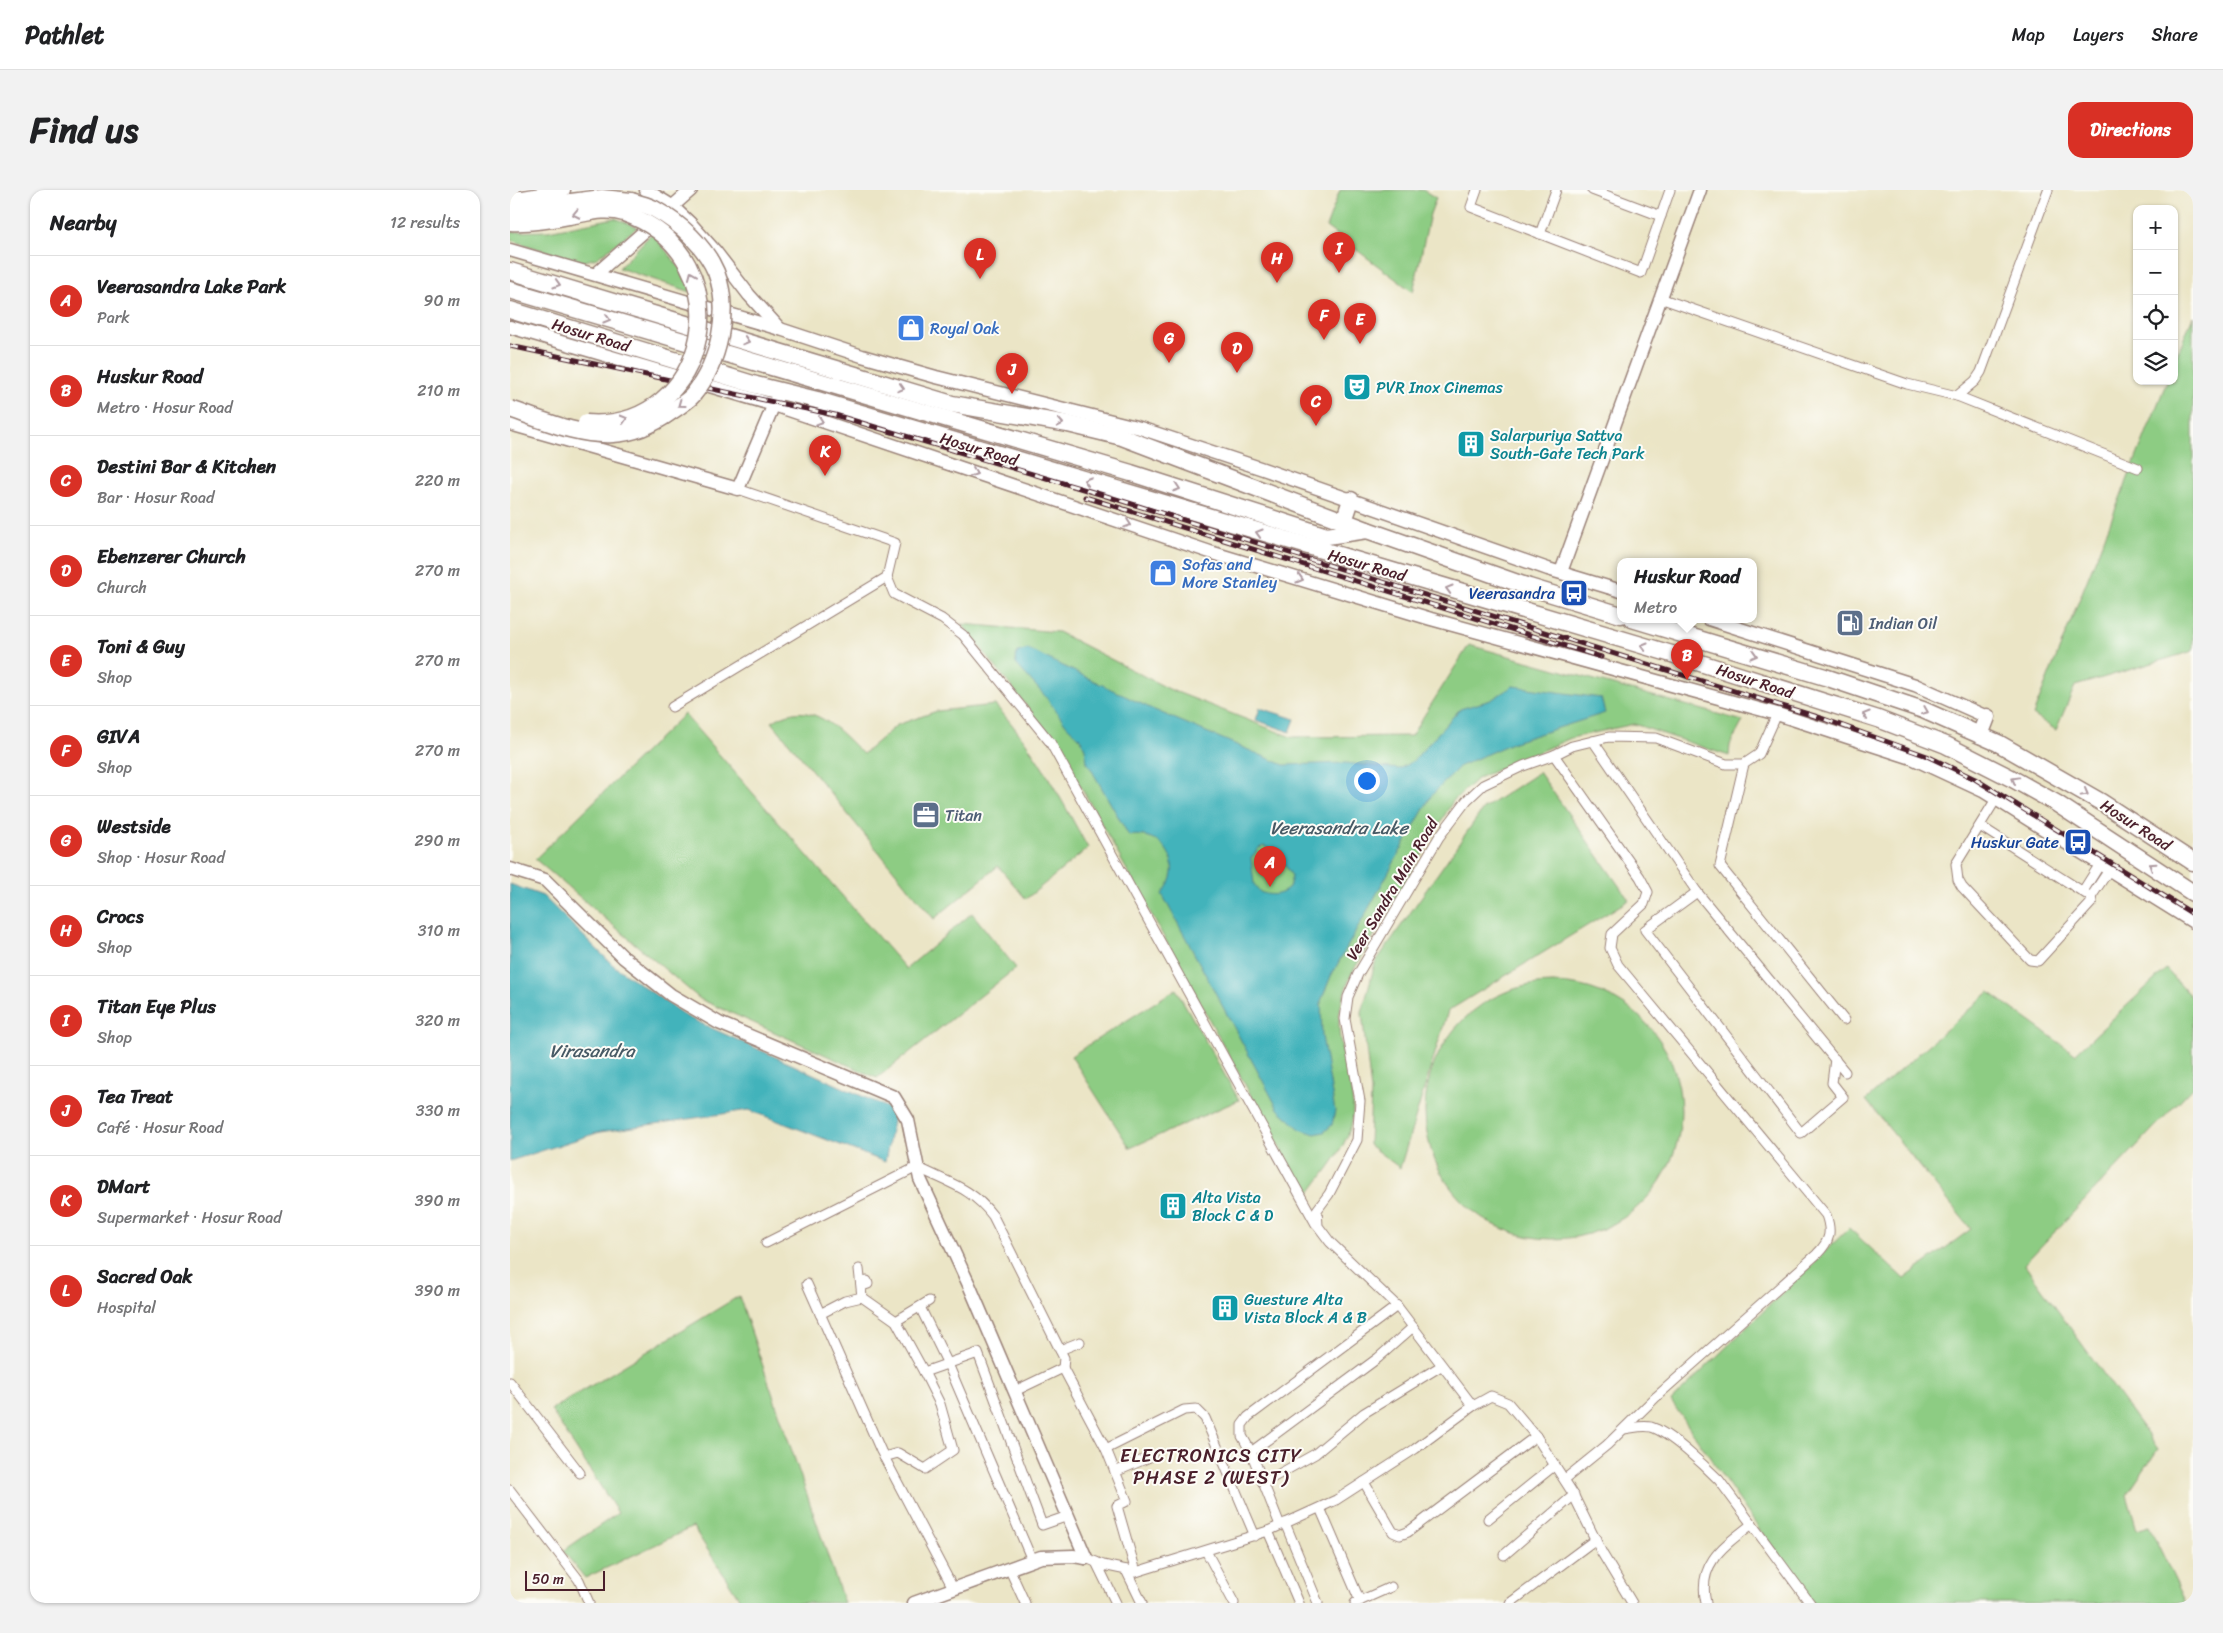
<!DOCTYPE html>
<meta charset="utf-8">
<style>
body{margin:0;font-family:Sriracha,sans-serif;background:#f2f2f2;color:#202124}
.controls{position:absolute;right:15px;top:15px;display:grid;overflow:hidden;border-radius:10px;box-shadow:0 1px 4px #0004}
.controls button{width:45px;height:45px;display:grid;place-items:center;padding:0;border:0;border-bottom:1px solid #e0e0e0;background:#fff;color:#202124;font:25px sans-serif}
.scale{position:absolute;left:15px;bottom:12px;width:80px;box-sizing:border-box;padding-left:5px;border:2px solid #4a1f2b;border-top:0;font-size:14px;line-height:18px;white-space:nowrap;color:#4a1f2b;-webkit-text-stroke:4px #fdfcf7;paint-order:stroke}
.you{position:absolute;left:856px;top:590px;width:18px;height:18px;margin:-12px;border:4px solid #fff;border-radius:50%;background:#1a73e8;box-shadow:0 0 0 8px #1a73e833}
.badge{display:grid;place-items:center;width:32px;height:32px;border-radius:50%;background:#d93025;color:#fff;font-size:16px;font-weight:700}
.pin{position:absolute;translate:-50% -41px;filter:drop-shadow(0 1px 2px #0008)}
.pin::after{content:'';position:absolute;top:26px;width:18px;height:15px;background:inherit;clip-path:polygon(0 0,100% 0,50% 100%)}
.popup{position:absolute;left:1107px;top:368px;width:140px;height:65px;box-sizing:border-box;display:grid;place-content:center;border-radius:10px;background:#fff;filter:drop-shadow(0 1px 4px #0005);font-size:16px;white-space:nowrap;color:#757577}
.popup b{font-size:19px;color:#202124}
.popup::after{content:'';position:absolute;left:50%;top:100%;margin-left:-10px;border:10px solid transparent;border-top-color:#fff}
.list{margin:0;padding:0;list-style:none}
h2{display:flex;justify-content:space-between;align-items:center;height:65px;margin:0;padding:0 20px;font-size:21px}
h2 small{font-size:16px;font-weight:400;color:#757577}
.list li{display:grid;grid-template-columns:32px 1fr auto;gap:15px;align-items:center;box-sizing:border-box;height:90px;padding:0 20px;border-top:1px solid #e0e0e0}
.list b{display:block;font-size:19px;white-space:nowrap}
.list p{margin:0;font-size:16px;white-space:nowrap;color:#757577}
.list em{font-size:16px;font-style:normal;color:#757577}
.icon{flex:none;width:28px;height:28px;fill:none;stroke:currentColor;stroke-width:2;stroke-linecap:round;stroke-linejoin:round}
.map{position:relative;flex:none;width:1683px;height:1413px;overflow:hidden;border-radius:15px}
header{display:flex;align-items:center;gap:30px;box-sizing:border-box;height:70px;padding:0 25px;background:#fff;border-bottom:1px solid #e0e0e0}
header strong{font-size:24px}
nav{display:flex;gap:28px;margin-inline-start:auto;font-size:18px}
.intro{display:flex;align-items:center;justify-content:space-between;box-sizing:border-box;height:120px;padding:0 30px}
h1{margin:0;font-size:35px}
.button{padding:12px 22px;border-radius:15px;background:#d93025;color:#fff;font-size:18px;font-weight:700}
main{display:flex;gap:30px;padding:0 30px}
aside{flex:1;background:#fff;border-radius:15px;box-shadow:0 1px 4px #0004}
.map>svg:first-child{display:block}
.green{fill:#8dcc83;stroke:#6c7657}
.water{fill:#43b3bb;stroke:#466973;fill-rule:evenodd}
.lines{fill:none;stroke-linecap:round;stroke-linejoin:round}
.street-casing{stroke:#9a8278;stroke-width:11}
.secondary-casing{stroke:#9a8278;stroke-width:15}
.highway-casing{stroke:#9a8278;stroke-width:19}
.street{stroke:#fff;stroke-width:9}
.secondary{stroke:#fff;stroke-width:12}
.highway{stroke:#fff;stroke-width:16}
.rail-casing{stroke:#4a1f2b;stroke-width:5}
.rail{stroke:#fdfcf7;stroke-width:3;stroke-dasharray:9;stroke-linecap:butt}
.highway-bridge-casing{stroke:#9a8278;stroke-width:19;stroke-linecap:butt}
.highway-bridge{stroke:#fff;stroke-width:16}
.oneway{stroke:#ae9aa0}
.labels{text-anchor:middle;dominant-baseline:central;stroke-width:4;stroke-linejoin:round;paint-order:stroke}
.shop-label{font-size:16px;fill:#366cbe;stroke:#fdfcf7;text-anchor:start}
.street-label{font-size:16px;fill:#4a1f2b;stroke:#fdfcf7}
.culture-label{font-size:16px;fill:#0d838f;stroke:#fdfcf7;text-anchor:start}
.transit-label{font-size:16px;fill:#164399;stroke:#fdfcf7;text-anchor:end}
.service-label{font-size:16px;fill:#4e5e75;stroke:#fdfcf7;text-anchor:start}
.water-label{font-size:18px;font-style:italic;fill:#475a65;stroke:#fdfcf7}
.quarter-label{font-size:19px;letter-spacing:1px;fill:#4a1f2b;stroke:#fdfcf7}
</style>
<header>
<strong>Pathlet</strong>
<nav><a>Map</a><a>Layers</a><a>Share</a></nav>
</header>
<div class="intro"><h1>Find us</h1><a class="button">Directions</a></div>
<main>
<aside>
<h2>Nearby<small>12 results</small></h2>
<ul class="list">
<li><span class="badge">A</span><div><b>Veerasandra Lake Park</b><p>Park</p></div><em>90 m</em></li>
<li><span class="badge">B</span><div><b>Huskur Road</b><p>Metro · Hosur Road</p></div><em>210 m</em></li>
<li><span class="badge">C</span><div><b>Destini Bar &amp; Kitchen</b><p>Bar · Hosur Road</p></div><em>220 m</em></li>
<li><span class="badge">D</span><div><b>Ebenzerer Church</b><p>Church</p></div><em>270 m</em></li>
<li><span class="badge">E</span><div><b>Toni &amp; Guy</b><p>Shop</p></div><em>270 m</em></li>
<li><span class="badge">F</span><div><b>GIVA</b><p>Shop</p></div><em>270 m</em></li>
<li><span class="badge">G</span><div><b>Westside</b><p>Shop · Hosur Road</p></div><em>290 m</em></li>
<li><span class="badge">H</span><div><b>Crocs</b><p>Shop</p></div><em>310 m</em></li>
<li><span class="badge">I</span><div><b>Titan Eye Plus</b><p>Shop</p></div><em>320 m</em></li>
<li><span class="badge">J</span><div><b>Tea Treat</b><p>Café · Hosur Road</p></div><em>330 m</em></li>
<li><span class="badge">K</span><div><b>DMart</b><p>Supermarket · Hosur Road</p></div><em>390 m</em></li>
<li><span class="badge">L</span><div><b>Sacred Oak</b><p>Hospital</p></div><em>390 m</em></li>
</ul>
</aside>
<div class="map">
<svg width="1683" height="1413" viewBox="0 0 1683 1413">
<rect width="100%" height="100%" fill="#fdfcf7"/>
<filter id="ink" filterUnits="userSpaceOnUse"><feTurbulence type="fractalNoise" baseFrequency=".02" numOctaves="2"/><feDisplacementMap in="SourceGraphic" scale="10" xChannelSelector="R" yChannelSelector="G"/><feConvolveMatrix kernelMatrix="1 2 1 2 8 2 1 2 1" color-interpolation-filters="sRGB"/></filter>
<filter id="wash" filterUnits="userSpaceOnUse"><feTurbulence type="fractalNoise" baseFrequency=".0096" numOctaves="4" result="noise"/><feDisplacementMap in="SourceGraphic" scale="20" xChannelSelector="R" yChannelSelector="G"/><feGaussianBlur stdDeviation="1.12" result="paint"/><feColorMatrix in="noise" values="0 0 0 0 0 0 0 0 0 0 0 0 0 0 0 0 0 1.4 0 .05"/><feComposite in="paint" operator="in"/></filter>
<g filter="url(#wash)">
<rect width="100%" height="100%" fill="#ebe5c6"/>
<g class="green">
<path d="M830,0H913L926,8L920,24L903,102L816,37Z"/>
<path d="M105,28L128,37L87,68L71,72L0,50V42L38,41Z"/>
<path d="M142,43L178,88L181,102L109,78Z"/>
<path d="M1683,126V461L1565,496L1546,540L1523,525L1657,191H1664V172Z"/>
<path d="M452,434L548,442L659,499L781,547L901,546L959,455L1233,531L1220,555L1219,566L1124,534L1061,548L968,588L943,611L842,783C835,800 828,818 829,838C830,867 849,907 841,936C833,963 813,984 797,1007L575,604L543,550Z"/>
<path d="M485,515C524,556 551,609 578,658L516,709L488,676L424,729L262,532C301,506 327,539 353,564L387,535L427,521Z"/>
<path d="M174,524L396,779L462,723L506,778L367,888L190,809L25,669Z"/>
<path d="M1029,582L1119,710L938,821L890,978L859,955L861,901L852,823L865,773L973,619Z"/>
<path d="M1656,779L1683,809V897L1514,1074L1648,1259L1617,1305L1627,1340L1639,1336L1676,1413H1300L1161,1211L1339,1038L1394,1089L1461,1039L1356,910L1479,802L1565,864Z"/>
<circle cx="1043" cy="921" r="128"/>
<path d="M666,799L729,910L620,958L561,866Z"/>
<path d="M229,1106L334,1413H232L183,1337L75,1388L53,1361L108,1323L41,1220Z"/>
</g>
<g class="water">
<path d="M518,459L642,519L774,575L836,573L889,579L903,571L950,519L981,510L1003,496L1091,508L1095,523L1004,552L950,576L921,606L821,786L811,811L812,846L825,921L822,935L814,942L805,944L790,939L768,919L652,704C676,676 655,640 619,646L577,572L575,559L570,548L557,536L535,506L506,474L505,468L508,462ZM754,656L769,666L782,686L779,698C770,706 760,706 750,702L744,694L741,668L749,658Z"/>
<path d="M750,518L785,529L780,542L746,530Z"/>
<path d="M0,694L33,706L103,775L177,827L385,921L375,972L239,920L90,942L0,971Z"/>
</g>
</g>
<g filter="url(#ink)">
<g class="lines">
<defs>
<g id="street">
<path d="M967,0L961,17L1131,83L1160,0"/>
<path d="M1082,0L1151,26"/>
<path d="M1030,44L1046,0"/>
<path d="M1150,108L1397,194L1447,206L1465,191L1471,182L1538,0"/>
<path d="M1447,206L1628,278"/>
<path d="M377,387L384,404L432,429L453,445L540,552L806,1034"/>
<path d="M162,517L377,387L385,353L228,299"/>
<path d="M1083,551L1187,702L1335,882"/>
<path d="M1044,565L1130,687L1138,702L1134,714L1102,744L1100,758L1108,775L1316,1025C1322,1042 1320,1051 1307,1064L1147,1206L1097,1255L1055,1289"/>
<path d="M1234,574L1210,676L1334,830"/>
<path d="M1486,609L1446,674L1448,690L1452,697L1520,770L1528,771L1582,712L1581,707L1599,680"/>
<path d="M1470,636L1581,707"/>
<path d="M1573,701L1590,674"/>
<path d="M1187,702L1135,740L1291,943L1333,907L1322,893L1325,869"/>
<path d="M256,1053L407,977C438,993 461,997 483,1026L554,1168L553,1178L505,1201"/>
<path d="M349,1079L352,1107"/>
<path d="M357,1091L358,1094L355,1095L354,1092Z"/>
<path d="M297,1094L371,1261L443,1398"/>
<path d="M410,1117L438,1174L522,1370"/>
<path d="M310,1124L335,1111L352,1107L386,1131L414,1182L468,1163L532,1335L558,1326"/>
<path d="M386,1131L419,1111"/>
<path d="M550,1160L570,1152"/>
<path d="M553,1178L596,1259L617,1311L607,1316L626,1382"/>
<path d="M0,1192L70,1283"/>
<path d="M963,1216L887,1116L820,1052L808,1036L807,1020L819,1004L847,950L850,911L835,829L838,807L848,784L929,647L957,610L973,595L1013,576L1044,565L1062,556L1099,547L1146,548L1216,574H1234L1249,564L1267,524"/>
<path d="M1114,1239C1123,1238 1132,1235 1141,1237C1159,1242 1195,1276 1209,1290L1300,1413"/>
<path d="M596,1259L674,1220L686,1219L695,1228L745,1346"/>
<path d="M741,1262L868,1168L903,1137"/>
<path d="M374,1267L388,1263L415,1279L443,1260L430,1214L414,1182"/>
<path d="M605,1282L642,1266"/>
<path d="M854,1292L883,1342L890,1345L898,1342L1026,1246"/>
<path d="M753,1293L805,1264L854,1223L931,1176"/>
<path d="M0,1300L69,1390L79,1413"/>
<path d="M810,1318L850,1411"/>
<path d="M978,1329L1045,1275"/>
<path d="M775,1333L808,1413"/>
<path d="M770,1335L741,1262L732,1246V1235L738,1227L887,1116"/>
<path d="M758,1341L789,1413"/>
<path d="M696,1361L724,1413"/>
<path d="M994,1365L1064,1305"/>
<path d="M576,1368L593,1375L626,1382L758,1341L826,1310L905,1259L963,1216L981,1206L998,1213L1026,1246L1062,1302L1092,1363L1122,1413"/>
<path d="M586,1372L606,1413"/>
<path d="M499,1378L515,1413"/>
<path d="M616,1380L632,1413"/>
<path d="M845,1413L881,1397"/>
<path d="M1000,1413L1086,1349"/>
<path d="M1196,1413C1187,1373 1214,1356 1242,1334"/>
</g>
<g id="secondary">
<path d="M136,0L162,16L180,33L205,61L239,105L270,139"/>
<path d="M0,7H13L54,0"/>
<path d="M0,60L270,139L352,166L426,187L630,238L753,279L1038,379L1111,401"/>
<path d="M86,84L181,0"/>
<path d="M0,137L264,215L700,362L921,429L1267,524L1402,568L1473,601L1683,732"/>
<path d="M0,234L228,299L267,207"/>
<path d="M1051,382L1190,0"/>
<path d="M1199,429L1405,495L1477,527"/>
<path d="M0,679L35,690L113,767L161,805L209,833L384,907L398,930L410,989L460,1097L576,1368"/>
<path d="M404,1413L531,1367L563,1366L576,1368"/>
</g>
<g id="highway">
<path d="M0,20L92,8L121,11"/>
<path d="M0,32C20,33 40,30 59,26C78,23 95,17 114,23"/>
<path d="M0,81L442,214L558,234L612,247L857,340L1019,397L1111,425"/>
<path d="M0,100L621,283L817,346L857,340"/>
<path d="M0,120L246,195L307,210L1165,465L1368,529L1436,555L1501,588L1546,613L1683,703"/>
<path d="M834,331L841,310"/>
<path d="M1122,429L1315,487L1413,520L1488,553L1591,612L1683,672"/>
<path d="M1470,545L1477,527"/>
</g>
</defs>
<use href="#street" class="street-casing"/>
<use href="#secondary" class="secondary-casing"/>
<use href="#highway" class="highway-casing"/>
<use href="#street" class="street"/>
<use href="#secondary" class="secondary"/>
<use href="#highway" class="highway"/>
<defs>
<g id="rail">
<path d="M0,156L325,225L593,305L1311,528L1417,566L1465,589L1683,724"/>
<path d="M575,307L1091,467"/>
</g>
</defs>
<use href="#rail" class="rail-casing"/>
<use href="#rail" class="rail"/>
<defs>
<g id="highway-bridge">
<path d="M0,219C33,230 67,246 103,244C125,243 144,234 162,221C169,216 178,211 183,205C209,173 221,121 206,82C195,56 170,33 146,20C139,15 129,14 121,11"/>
<path d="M76,233C200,243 238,66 114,23"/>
</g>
</defs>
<use href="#highway-bridge" class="highway-bridge-casing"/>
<use href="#highway-bridge" class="highway-bridge"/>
</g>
<defs><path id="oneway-chevron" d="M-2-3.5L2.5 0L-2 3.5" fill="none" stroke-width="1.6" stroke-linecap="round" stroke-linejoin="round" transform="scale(1.25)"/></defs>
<g class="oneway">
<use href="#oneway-chevron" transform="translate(66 24) rotate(168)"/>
<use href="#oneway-chevron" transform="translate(182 85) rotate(-113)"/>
<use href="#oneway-chevron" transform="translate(47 94) rotate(17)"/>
<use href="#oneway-chevron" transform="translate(97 129) rotate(16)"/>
<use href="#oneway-chevron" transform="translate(236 151) rotate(17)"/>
<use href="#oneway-chevron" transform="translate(391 198) rotate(17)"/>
<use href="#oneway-chevron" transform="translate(171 214) rotate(144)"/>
<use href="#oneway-chevron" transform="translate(114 229) rotate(-17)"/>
<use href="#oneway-chevron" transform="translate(310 231) rotate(19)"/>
<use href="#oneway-chevron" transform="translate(550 233) rotate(10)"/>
<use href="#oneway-chevron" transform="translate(464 283) rotate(19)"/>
<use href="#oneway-chevron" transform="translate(577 291) rotate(-163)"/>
<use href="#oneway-chevron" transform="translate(667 298) rotate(18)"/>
<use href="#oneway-chevron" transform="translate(618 334) rotate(19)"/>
<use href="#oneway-chevron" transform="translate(749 343) rotate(-163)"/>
<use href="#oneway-chevron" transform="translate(790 389) rotate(17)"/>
<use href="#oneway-chevron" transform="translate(939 399) rotate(-164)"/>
<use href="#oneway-chevron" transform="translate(1134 456) rotate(-164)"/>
<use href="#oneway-chevron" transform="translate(1244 465) rotate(17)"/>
<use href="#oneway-chevron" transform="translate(1415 521) rotate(22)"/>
<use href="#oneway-chevron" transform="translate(1356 525) rotate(-163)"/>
<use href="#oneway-chevron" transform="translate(1505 590) rotate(-151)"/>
<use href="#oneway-chevron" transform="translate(1575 603) rotate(29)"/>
<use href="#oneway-chevron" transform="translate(1642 676) rotate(-147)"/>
</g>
</g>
<defs>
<symbol id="shop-square" viewBox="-11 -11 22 22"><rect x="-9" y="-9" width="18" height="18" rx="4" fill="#3f7fe0" stroke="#fdfcf7"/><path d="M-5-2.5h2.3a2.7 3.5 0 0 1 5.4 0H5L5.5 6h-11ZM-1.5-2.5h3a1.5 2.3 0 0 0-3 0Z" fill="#fff"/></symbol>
<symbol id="theatre-square" viewBox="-11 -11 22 22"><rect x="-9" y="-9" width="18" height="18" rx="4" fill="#0f9aa8" stroke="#fdfcf7"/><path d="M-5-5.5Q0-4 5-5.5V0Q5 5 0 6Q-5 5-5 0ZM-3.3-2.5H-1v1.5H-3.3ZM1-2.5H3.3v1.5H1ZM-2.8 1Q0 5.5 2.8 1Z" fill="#fff"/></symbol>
<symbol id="building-square" viewBox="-11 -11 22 22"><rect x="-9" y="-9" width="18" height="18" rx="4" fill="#0f9aa8" stroke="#fdfcf7"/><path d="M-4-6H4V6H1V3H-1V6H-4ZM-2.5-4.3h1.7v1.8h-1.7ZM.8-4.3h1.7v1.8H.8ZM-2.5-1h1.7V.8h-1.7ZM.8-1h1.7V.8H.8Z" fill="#fff"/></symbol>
<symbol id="bus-square" viewBox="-11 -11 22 22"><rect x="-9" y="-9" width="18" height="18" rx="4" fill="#1a4fb4" stroke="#fdfcf7"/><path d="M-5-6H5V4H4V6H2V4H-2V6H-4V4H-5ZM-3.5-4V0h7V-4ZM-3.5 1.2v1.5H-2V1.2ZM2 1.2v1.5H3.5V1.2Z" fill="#fff"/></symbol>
<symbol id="fuel-square" viewBox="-11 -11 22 22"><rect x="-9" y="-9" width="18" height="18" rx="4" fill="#5c6f8a" stroke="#fdfcf7"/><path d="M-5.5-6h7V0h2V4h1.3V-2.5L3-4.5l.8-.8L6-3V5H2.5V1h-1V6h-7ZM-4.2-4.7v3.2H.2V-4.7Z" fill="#fff"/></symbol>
<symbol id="office-square" viewBox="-11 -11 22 22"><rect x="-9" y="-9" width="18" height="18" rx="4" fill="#5c6f8a" stroke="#fdfcf7"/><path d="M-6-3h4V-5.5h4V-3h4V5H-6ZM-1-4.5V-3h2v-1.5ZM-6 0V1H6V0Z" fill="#fff"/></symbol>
</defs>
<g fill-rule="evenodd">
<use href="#shop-square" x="385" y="122" width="32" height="32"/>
<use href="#theatre-square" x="831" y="181" width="32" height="32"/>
<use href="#building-square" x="945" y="238" width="32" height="32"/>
<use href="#shop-square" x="637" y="367" width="32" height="32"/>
<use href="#bus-square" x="1048" y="387" width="32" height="32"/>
<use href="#fuel-square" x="1324" y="417" width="32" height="32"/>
<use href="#office-square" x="400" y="609" width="32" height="32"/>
<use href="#bus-square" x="1552" y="636" width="32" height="32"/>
<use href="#building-square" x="647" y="1000" width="32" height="32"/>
<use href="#building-square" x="699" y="1102" width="32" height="32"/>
</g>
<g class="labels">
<g class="shop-label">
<text x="420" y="138">Royal Oak</text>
<text x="672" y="374">Sofas and<tspan x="672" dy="18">More Stanley</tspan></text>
</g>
<g class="street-label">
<text transform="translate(81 145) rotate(17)">Hosur Road</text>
<text transform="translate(469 259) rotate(17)">Hosur Road</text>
<text transform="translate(857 375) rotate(16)">Hosur Road</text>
<text transform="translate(1245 491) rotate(18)">Hosur Road</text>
<text transform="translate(1626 635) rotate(33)">Hosur Road</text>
<text transform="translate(882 699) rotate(-59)">Veer Sandra Main Road</text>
</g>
<g class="culture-label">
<text x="866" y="197">PVR Inox Cinemas</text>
<text x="980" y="245">Salarpuriya Sattva<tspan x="980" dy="18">South-Gate Tech Park</tspan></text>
<text x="682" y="1007">Alta Vista<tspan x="682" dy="18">Block C &amp; D</tspan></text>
<text x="734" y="1109">Guesture Alta<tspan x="734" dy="18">Vista Block A &amp; B</tspan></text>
</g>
<g class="transit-label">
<text x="1045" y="403">Veerasandra</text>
<text x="1549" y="652">Huskur Gate</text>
</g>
<g class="service-label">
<text x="1359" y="433">Indian Oil</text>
<text x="435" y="625">Titan</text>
</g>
<g class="water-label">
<text x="829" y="638">Veerasandra Lake</text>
<text x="82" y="861">Virasandra</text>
</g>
<g class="quarter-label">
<text x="701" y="1265">ELECTRONICS CITY<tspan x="701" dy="22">PHASE 2 (WEST)</tspan></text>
</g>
</g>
</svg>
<div class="controls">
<button>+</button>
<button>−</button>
<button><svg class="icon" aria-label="locate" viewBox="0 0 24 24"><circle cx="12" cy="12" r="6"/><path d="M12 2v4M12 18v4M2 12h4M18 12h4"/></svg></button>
<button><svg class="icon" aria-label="layers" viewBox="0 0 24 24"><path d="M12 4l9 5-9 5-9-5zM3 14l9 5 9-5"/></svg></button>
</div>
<div class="scale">50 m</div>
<div class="you"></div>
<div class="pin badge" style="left:760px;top:697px">A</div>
<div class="pin badge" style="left:1177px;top:490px">B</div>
<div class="popup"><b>Huskur Road</b>Metro</div>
<div class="pin badge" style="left:806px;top:236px">C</div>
<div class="pin badge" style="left:727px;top:183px">D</div>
<div class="pin badge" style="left:850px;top:154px">E</div>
<div class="pin badge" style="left:814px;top:150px">F</div>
<div class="pin badge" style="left:659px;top:173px">G</div>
<div class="pin badge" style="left:767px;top:93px">H</div>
<div class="pin badge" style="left:829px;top:83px">I</div>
<div class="pin badge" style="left:502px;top:204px">J</div>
<div class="pin badge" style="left:315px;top:286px">K</div>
<div class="pin badge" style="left:470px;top:89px">L</div>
</div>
</main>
